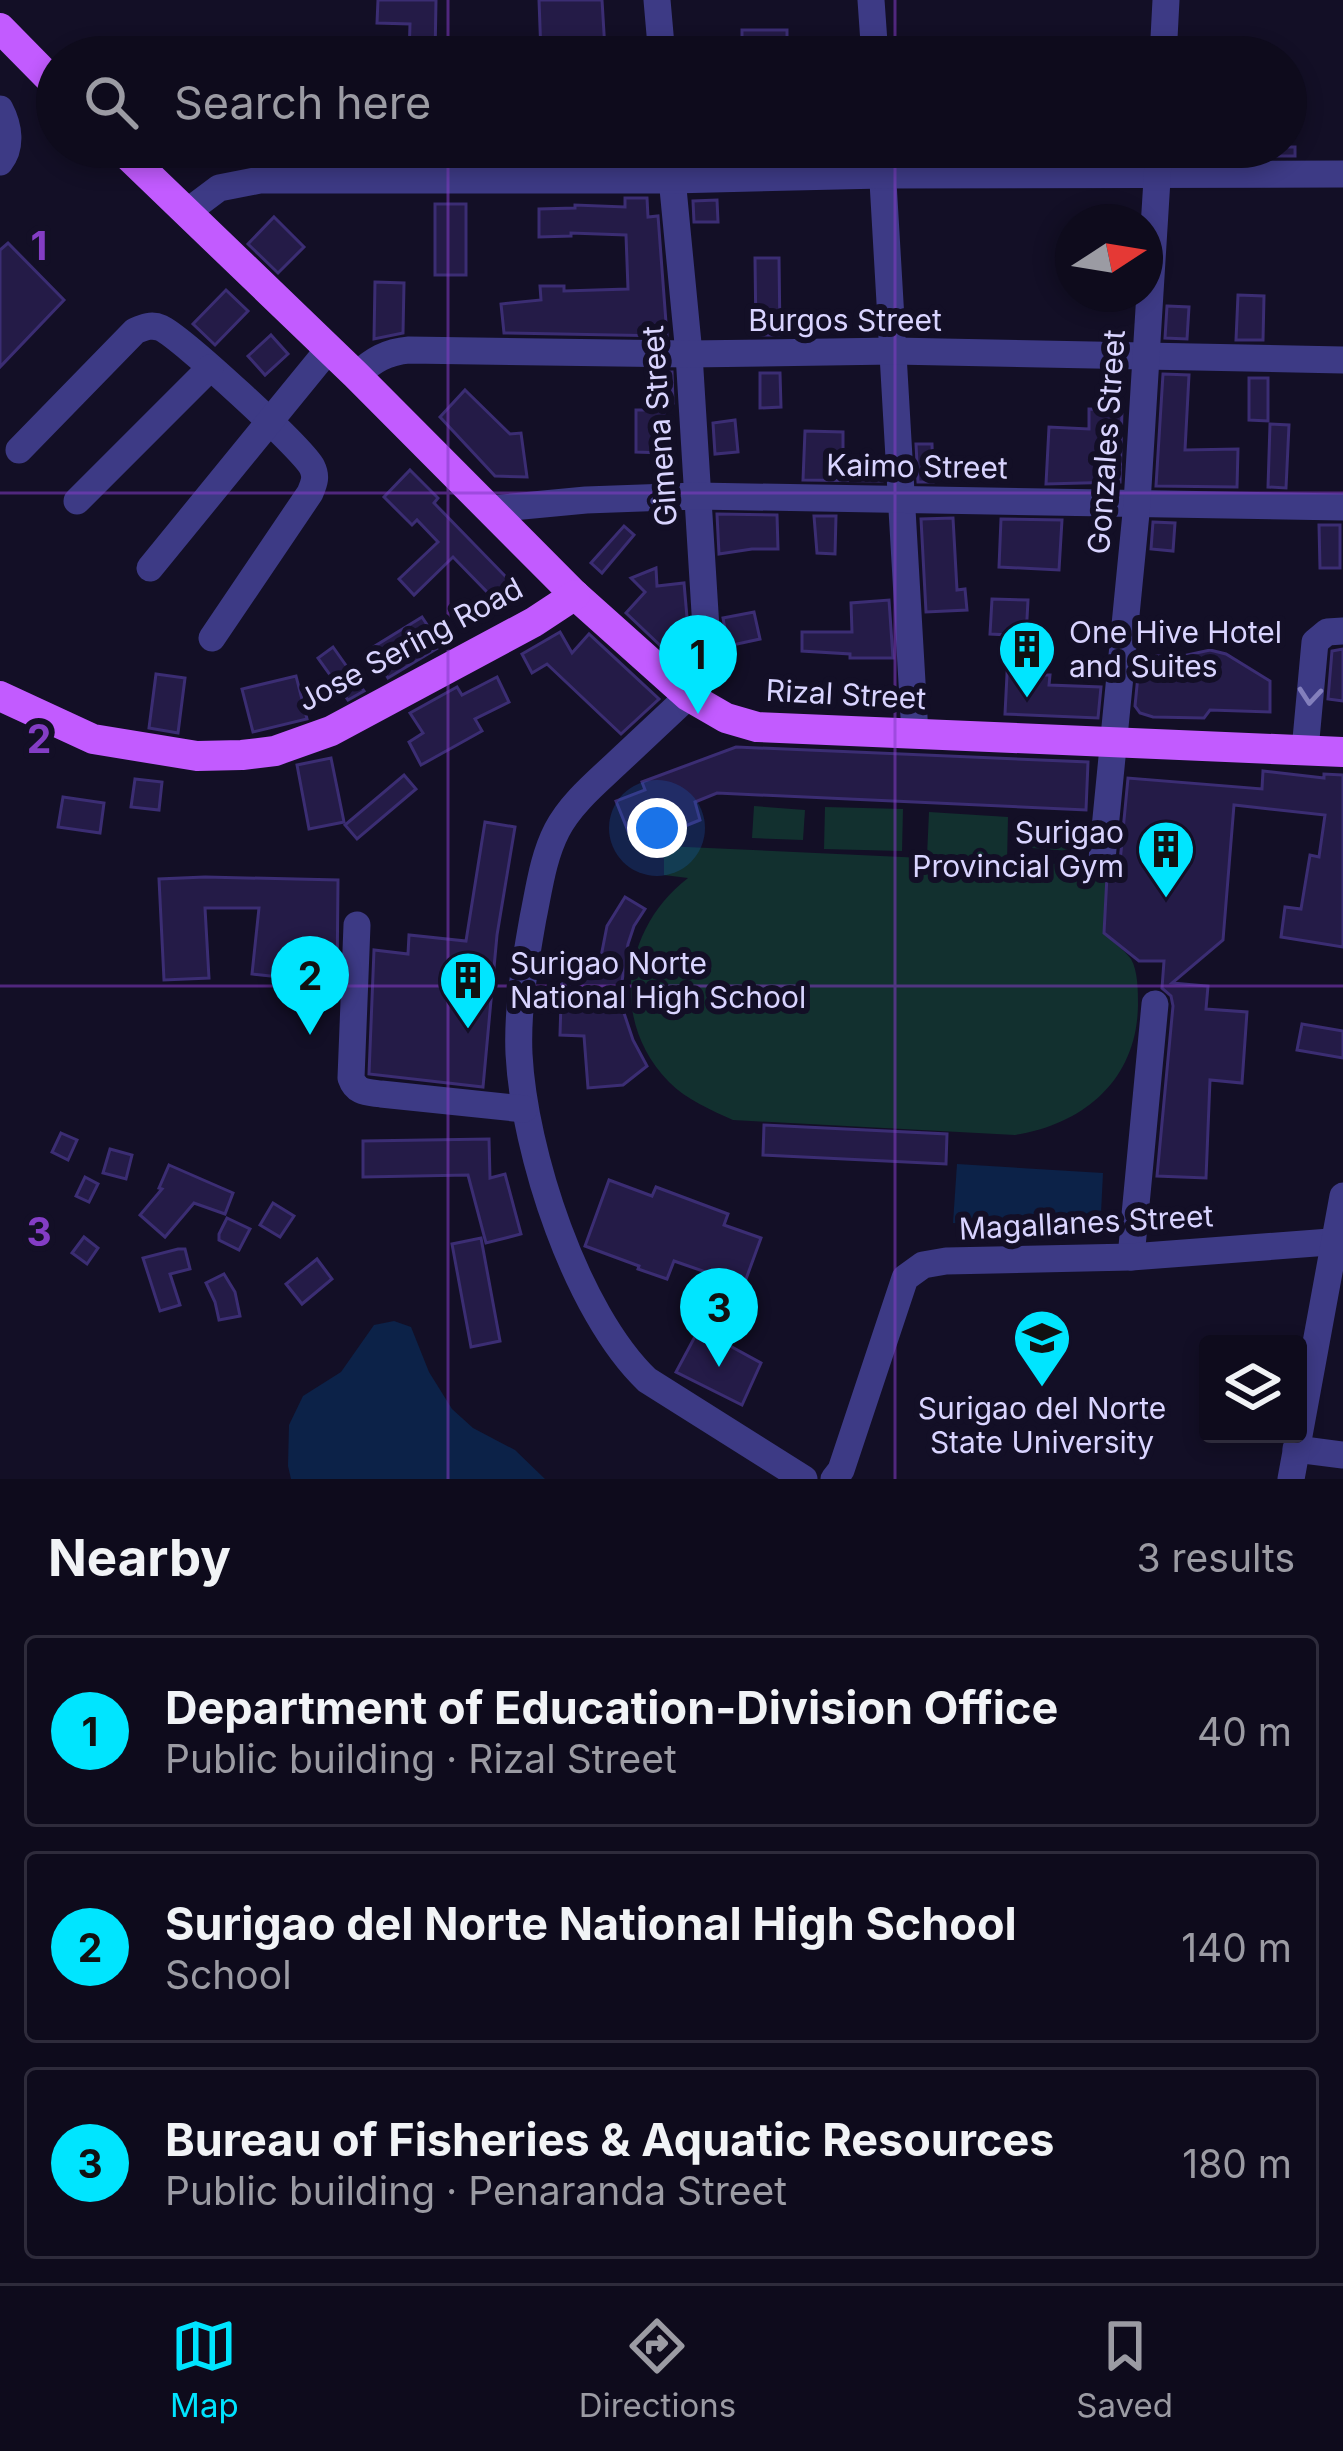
<!DOCTYPE html>
<meta charset="utf-8">
<style>
body{margin:0;font-family:Inter,sans-serif;background:#1c1929;color:#f1f3f6}
.controls{position:absolute;right:36px;bottom:36px;display:grid;overflow:hidden;border-radius:12px;box-shadow:0 6px 18px #0003}
.controls button{width:108px;height:108px;display:grid;place-items:center;padding:0;border:0;border-bottom:3px solid #2e2b3b;background:#0e0b1c;color:#f1f3f6;font:60px sans-serif}
.compass{position:absolute;left:1055px;top:204px;width:108px;height:108px;border-radius:50%;background:#0e0b1c;box-shadow:0 6px 18px #0003;rotate:78deg}
.you{position:absolute;left:657px;top:828px;width:42px;height:42px;margin:-30px;border:9px solid #fff;border-radius:50%;background:#1a73e8;box-shadow:0 0 0 18px #1a73e833}
.badge{display:grid;place-items:center;width:78px;height:78px;border-radius:50%;background:#00e5ff;color:#111;font-size:39px;font-weight:700}
.pin{position:absolute;translate:-50% -99px;filter:drop-shadow(0 3px 6px #0008)}
.pin::after{content:'';position:absolute;top:63px;width:42px;height:36px;background:inherit;clip-path:polygon(0 0,100% 0,50% 100%)}
.list{margin:0;padding:0;list-style:none}
h2{display:flex;justify-content:space-between;align-items:center;height:156px;margin:0;padding:0 48px;font-size:51px}
h2 small{font-size:39px;font-weight:400;color:#9b9ba3}
.list li{display:grid;grid-template-columns:78px 1fr auto;gap:36px;align-items:center;box-sizing:border-box;height:192px;margin:0 24px 24px;padding:0 24px;border:3px solid #2e2b3b;border-radius:12px}
.list b{display:block;font-size:45px;white-space:nowrap}
.list p{margin:0;font-size:39px;white-space:nowrap;color:#9b9ba3}
.list em{font-size:39px;font-style:normal;color:#9b9ba3}
.icon{flex:none;width:66px;height:66px;fill:none;stroke:currentColor;stroke-width:2;stroke-linecap:round;stroke-linejoin:round}
.map{position:relative;flex:none;width:1343px;height:1479px;overflow:hidden}
.search{position:absolute;background:#0e0b1c;box-shadow:0 6px 18px #0003;left:36px;right:36px;top:36px;height:132px;display:flex;align-items:center;gap:30px;box-sizing:border-box;padding:0 42px;border-radius:66px;color:#9b9ba3;font-size:45px}
.sheet{height:804px;background:#0e0b1c}
nav{display:flex;justify-content:space-around;align-items:center;box-sizing:border-box;height:168px;border-top:3px solid #2e2b3b;background:#0e0b1c;font-size:33px;color:#9b9ba3}
nav a{display:grid;justify-items:center;gap:6px}
nav .on{color:#00e5ff}
.map>svg:first-child{display:block}
.green{fill:#12302f}
.water{fill:#0c2248}
.building{fill:#241b47;stroke:#3b2d73;stroke-width:3}
.lines{fill:none;stroke-linecap:round;stroke-linejoin:round}
.minor{stroke:#3d3a85;stroke-width:27}
.major{stroke:#c25bff;stroke-width:30}
.oneway{stroke:#837fbc}
.grid{fill:none;stroke:#843dc5;stroke-width:3;stroke-opacity:0.55}
.labels{text-anchor:middle;dominant-baseline:central;stroke-width:12;stroke-linejoin:round;paint-order:stroke}
.street-label{font-size:30px;fill:#d9d4ff;stroke:#130f26}
.poi-label{font-size:30px;fill:#d9d4ff;stroke:#130f26;text-anchor:start}
.grid-label{font-size:39px;text-anchor:middle;font-weight:bold;fill:#843dc5;stroke:#130f26;stroke-width:12;stroke-linejoin:round;paint-order:stroke}
</style>
<div class="map">
<svg width="1343" height="1479" viewBox="0 0 1343 1479">
<rect width="100%" height="100%" fill="#130f26"/>
<g class="green">
<path d="M754,806L805,810L803,840L752,838Z"/>
<path d="M825,807L903,809L902,851L824,849Z"/>
<path d="M929,812L1008,817L1007,862L1108,866L1104,933C1111,941 1125,950 1131,959C1138,971 1138,991 1138,1005C1137,1080 1084,1124 1015,1135L733,1120C711,1110 687,1100 669,1082C609,1021 623,928 688,878L664,875V846L967,860L927,856Z"/>
<path d="M1034,825L1083,829L1082,852L1032,848Z"/>
</g>
<g class="water">
<path d="M957,1164L1103,1173L1100,1233L953,1223Z"/>
<path d="M394,1321L411,1327L429,1372L452,1409L473,1428L515,1450L545,1479H291L288,1466L289,1425L303,1396L341,1372L374,1325Z"/>
</g>
<g class="building">
<path d="M378,0H436L435,57H409L410,24L377,23Z"/>
<path d="M539,0H602L605,50L541,54Z"/>
<rect x="742" y="30" width="45" height="27"/>
<rect x="387" y="147" width="45" height="15"/>
<rect x="497" y="147" width="27" height="15"/>
<path d="M899,147H938V157H900Z"/>
<rect x="1017" y="147" width="33" height="10"/>
<rect x="1231" y="147" width="64" height="9"/>
<path d="M625,198H647L648,217L658,216L667,336L504,333L501,304L541,300L540,286H564V291L628,289L626,235L571,233V236L539,237V209L575,208V205L625,207Z"/>
<path d="M717,200L718,222H694L693,201Z"/>
<rect x="435" y="204" width="31" height="71"/>
<path d="M274,217L304,247L278,273L248,244Z"/>
<path d="M8,243L64,300L0,367V250Z"/>
<path d="M755,258H779L780,335H756Z"/>
<path d="M375,282L404,283L403,333L374,339Z"/>
<path d="M226,290L248,311L215,345L193,324Z"/>
<path d="M1238,295L1264,296L1263,340H1236Z"/>
<path d="M1167,306L1189,307L1187,339L1165,338Z"/>
<path d="M271,335L288,354L265,375L248,356Z"/>
<path d="M672,372L673,403H650L649,373Z"/>
<path d="M760,373H780L781,407L760,408Z"/>
<path d="M1163,374L1189,375L1185,450L1238,449L1237,487L1156,486Z"/>
<path d="M1249,378H1268V421L1249,420Z"/>
<path d="M465,390L510,434L521,433L527,477L495,476L440,417Z"/>
<path d="M1089,409L1122,410L1120,482L1046,484L1049,427L1089,429Z"/>
<path d="M636,410H664V453L636,452Z"/>
<path d="M735,420L738,452L715,454L713,423Z"/>
<path d="M1270,424L1289,425L1286,488L1268,487Z"/>
<path d="M805,431L843,432V461L881,456L882,481L803,480Z"/>
<path d="M916,444H932L933,482H918Z"/>
<path d="M410,470L438,498L434,503L509,580L492,597L453,557L414,595L399,579L438,542L417,520L412,525L384,497Z"/>
<path d="M717,514L777,515L778,549H752L719,554Z"/>
<path d="M814,516H836L835,554L817,553Z"/>
<path d="M953,518L957,590L965,589L967,610L926,612L921,519Z"/>
<path d="M1001,519L1062,520L1059,570L999,567Z"/>
<path d="M1153,522L1175,523L1173,551L1151,549Z"/>
<path d="M1319,525H1340V568H1320Z"/>
<path d="M624,526L634,535L602,573L591,563Z"/>
<path d="M656,568L657,586L684,583L688,629L665,650L626,613L645,592L631,578Z"/>
<path d="M992,599L1028,600L1025,656L1042,657L1041,675H1050L1049,685L1101,687L1098,718L1005,714L1009,635L990,634Z"/>
<path d="M889,600L893,658H850V654L802,651V632H852L851,603Z"/>
<path d="M754,612L760,639L728,646L723,618Z"/>
<path d="M422,617L441,646L388,678L370,649Z"/>
<path d="M560,632L572,653L589,634L659,699L621,734L547,664L532,673L522,654Z"/>
<path d="M333,647L364,691L348,700L318,658Z"/>
<path d="M1343,649V701L1328,699L1332,651Z"/>
<path d="M1210,650L1226,654L1270,681V712L1210,710L1204,718L1153,717L1140,713L1135,706L1140,655L1178,657Z"/>
<path d="M156,674L185,678L178,733L149,728Z"/>
<path d="M296,676L307,719L253,732L242,689Z"/>
<path d="M497,677L509,702L475,719L482,731L421,765L409,742L423,733L410,713L457,687L462,695Z"/>
<path d="M736,747L1088,762L1086,810L717,793L695,802L700,820L648,841L640,826L628,831L616,801L645,790L642,782Z"/>
<path d="M331,758L344,822L309,829L297,765Z"/>
<path d="M1263,771L1324,778V774L1343,775V947L1281,937L1285,907L1301,909L1310,855L1319,857L1325,815L1234,805L1223,940L1172,983L1208,986L1206,1009L1247,1012L1242,1083L1210,1080L1206,1178L1157,1176L1173,1006L1171,996L1162,988L1164,961H1139L1104,933L1107,876L1116,870L1120,862L1128,778L1262,789Z"/>
<path d="M404,775L416,789L357,839L345,825Z"/>
<path d="M135,779L162,782L159,810L131,807Z"/>
<path d="M63,797L104,803L100,833L58,827Z"/>
<path d="M485,822L515,827L497,935L483,1087L369,1074L374,950L408,954L409,935L466,941Z"/>
<path d="M205,877L338,880L337,983L252,974L259,908H205L209,978L164,980L159,879Z"/>
<path d="M625,897L645,909L634,926L628,944L622,981L624,1013L633,1040L647,1066L623,1085L588,1088L584,1036L560,1035L562,970L598,972L607,926Z"/>
<path d="M1302,1024L1343,1031V1058L1297,1050Z"/>
<path d="M764,1125L947,1134L946,1164L763,1155Z"/>
<path d="M61,1133L77,1140L68,1160L52,1152Z"/>
<path d="M489,1139L490,1178L505,1174L521,1234L486,1243L468,1175L363,1177V1141Z"/>
<path d="M110,1149L132,1155L126,1179L103,1173Z"/>
<path d="M169,1165L233,1193L225,1214L194,1203L165,1237L140,1215L162,1189L159,1188Z"/>
<path d="M85,1177L98,1184L89,1202L76,1196Z"/>
<path d="M609,1180L652,1196L656,1187L728,1214L724,1225L761,1238L738,1301L715,1292L720,1277L674,1261L667,1279L638,1269L639,1266L585,1246Z"/>
<path d="M273,1203L294,1216L280,1237L260,1225Z"/>
<path d="M227,1218L250,1229L239,1250L219,1240V1234Z"/>
<path d="M84,1237L98,1248L87,1264L72,1253Z"/>
<path d="M481,1238L500,1341L471,1347L452,1244Z"/>
<path d="M178,1249H185L190,1269L170,1274L180,1305L160,1311L143,1258Z"/>
<path d="M317,1259L332,1279L302,1304L286,1284Z"/>
<path d="M224,1274L235,1292L240,1316L219,1320L215,1302L206,1283Z"/>
<path d="M699,1329L761,1363L742,1405L676,1372Z"/>
</g>
<g class="lines">
<g class="minor">
<path d="M657,0L662,57"/>
<path d="M871,0L875,57"/>
<path d="M1163,57L1166,0"/>
<path d="M0,109C9,126 12,147 0,162"/>
<path d="M669,147L689,354L708,661L705,675L698,687C671,712 645,737 618,762C597,782 571,803 557,830C543,857 539,889 533,918C525,963 517,1009 519,1054C524,1152 576,1312 647,1380L804,1479"/>
<path d="M881,147L915,734"/>
<path d="M187,212L219,188L260,180H672L882,175L1343,174"/>
<path d="M356,375C374,360 386,352 409,350L689,354L894,351L1343,360"/>
<path d="M19,450L135,331C144,327 152,324 161,328C181,337 302,448 312,467C317,477 314,483 310,493L212,638"/>
<path d="M77,501L210,368"/>
<path d="M491,509L586,500L697,496L1343,507"/>
<path d="M150,568L328,350"/>
<path d="M1305,750L1315,642L1327,632L1343,631"/>
<path d="M1102,859L1137,503L1159,147"/>
<path d="M357,925L351,1078C356,1093 367,1092 381,1094L524,1109"/>
<path d="M1131,1257L1155,1004"/>
<path d="M1296,1449L1343,1455"/>
<path d="M834,1479L841,1470L905,1278L923,1265L946,1261L1131,1257L1343,1241"/>
<path d="M1291,1479L1343,1196"/>
</g>
<g class="major">
<path d="M0,28L57,86"/>
<path d="M119,147L356,375L575,595L688,696L726,718L757,727L1343,752"/>
<path d="M0,696L93,739L197,756L242,755L275,751L331,731L534,622L575,595"/>
</g>
</g>
<defs><path id="oneway-chevron" d="M-2-3.5L2.5 0L-2 3.5" fill="none" stroke-width="1.6" stroke-linecap="round" stroke-linejoin="round" transform="scale(3)"/></defs>
<use class="oneway" href="#oneway-chevron" transform="translate(1310 696) rotate(95)"/>
<path class="grid" d="M448,0V57M895,0V57M448,147V1479M895,147V1479M0,493H1343M0,986H1343"/>
<defs>
<symbol id="building-pin" viewBox="-11 -11 22 30"><path d="M0 17L-7.5 6A9.5 9.5 0 1 1 7.5 6Z" fill="#00e5ff" stroke="#130f26"/><path d="M-4-6H4V6H1V3H-1V6H-4ZM-2.5-4.3h1.7v1.8h-1.7ZM.8-4.3h1.7v1.8H.8ZM-2.5-1h1.7V.8h-1.7ZM.8-1h1.7V.8H.8Z" fill="#111"/></symbol>
<symbol id="university-pin" viewBox="-11 -11 22 30"><path d="M0 17L-7.5 6A9.5 9.5 0 1 1 7.5 6Z" fill="#00e5ff" stroke="#130f26"/><path d="M0-5L7-2L0 1L-7-2ZM-4 1L0 2.5L4 1V4Q0 6-4 4Z" fill="#111"/></symbol>
</defs>
<g fill-rule="evenodd">
<use href="#building-pin" x="994" y="616" width="66" height="90"/>
<use href="#building-pin" x="1133" y="816" width="66" height="90"/>
<use href="#building-pin" x="435" y="947" width="66" height="90"/>
<use href="#university-pin" x="1009" y="1305" width="66" height="90"/>
</g>
<g class="labels">
<g class="street-label">
<text x="845" y="320">Burgos Street</text>
<text transform="translate(659 426) rotate(-94)">Gimena Street</text>
<text transform="translate(1106 442) rotate(-86)">Gonzales Street</text>
<text transform="translate(917 466) rotate(1)">Kaimo Street</text>
<text transform="translate(410 644) rotate(-28)">Jose Sering Road</text>
<text transform="translate(846 694) rotate(3)">Rizal Street</text>
<text transform="translate(1086 1222) rotate(-3)">Magallanes Street</text>
</g>
<g class="poi-label">
<text x="1069" y="632">One Hive Hotel<tspan x="1069" dy="34">and Suites</tspan></text>
<text x="1124" y="832" text-anchor="end">Surigao<tspan x="1124" dy="34">Provincial Gym</tspan></text>
<text x="510" y="963">Surigao Norte<tspan x="510" dy="34">National High School</tspan></text>
<text x="1042" y="1408" text-anchor="middle">Surigao del Norte<tspan x="1042" dy="34">State University</tspan></text>
</g>
</g>
<g class="grid-label">
<text x="39" y="260">1</text>
<text x="39" y="753">2</text>
<text x="39" y="1246">3</text>
</g>
</svg>
<div class="controls">
<button><svg class="icon" aria-label="layers" viewBox="0 0 24 24"><path d="M12 4l9 5-9 5-9-5zM3 14l9 5 9-5"/></svg></button>
</div>
<svg class="compass" viewBox="-18 -18 36 36"><path d="M0-13l5 13h-10z" fill="#e53935"/><path d="M0 13l5-13h-10z" fill="#9b9ba3"/></svg>
<div class="you"></div>
<div class="pin badge" style="left:698px;top:714px">1</div>
<div class="pin badge" style="left:310px;top:1035px">2</div>
<div class="pin badge" style="left:719px;top:1367px">3</div>
<div class="search"><svg class="icon" aria-label="search" viewBox="0 0 24 24"><circle cx="10" cy="10" r="6"/><path d="M15 15l6 6"/></svg>Search here</div>
</div>
<section class="sheet">
<h2>Nearby<small>3 results</small></h2>
<ul class="list">
<li><span class="badge">1</span><div><b>Department of Education-Division Office</b><p>Public building · Rizal Street</p></div><em>40 m</em></li>
<li><span class="badge">2</span><div><b>Surigao del Norte National High School</b><p>School</p></div><em>140 m</em></li>
<li><span class="badge">3</span><div><b>Bureau of Fisheries &amp; Aquatic Resources</b><p>Public building · Penaranda Street</p></div><em>180 m</em></li>
</ul>
</section>
<nav>
<a class="on"><svg class="icon" aria-label="map" viewBox="0 0 24 24"><path d="M3 6l6-2 6 2 6-2v14l-6 2-6-2-6 2zM9 4v14M15 6v14"/></svg>Map</a>
<a><svg class="icon" aria-label="directions" viewBox="0 0 24 24"><path d="M12 3l9 9-9 9-9-9zM9 14v-3h6M13 9l2 2-2 2"/></svg>Directions</a>
<a><svg class="icon" aria-label="saved" viewBox="0 0 24 24"><path d="M7 4h10v16l-5-4-5 4z"/></svg>Saved</a>
</nav>
